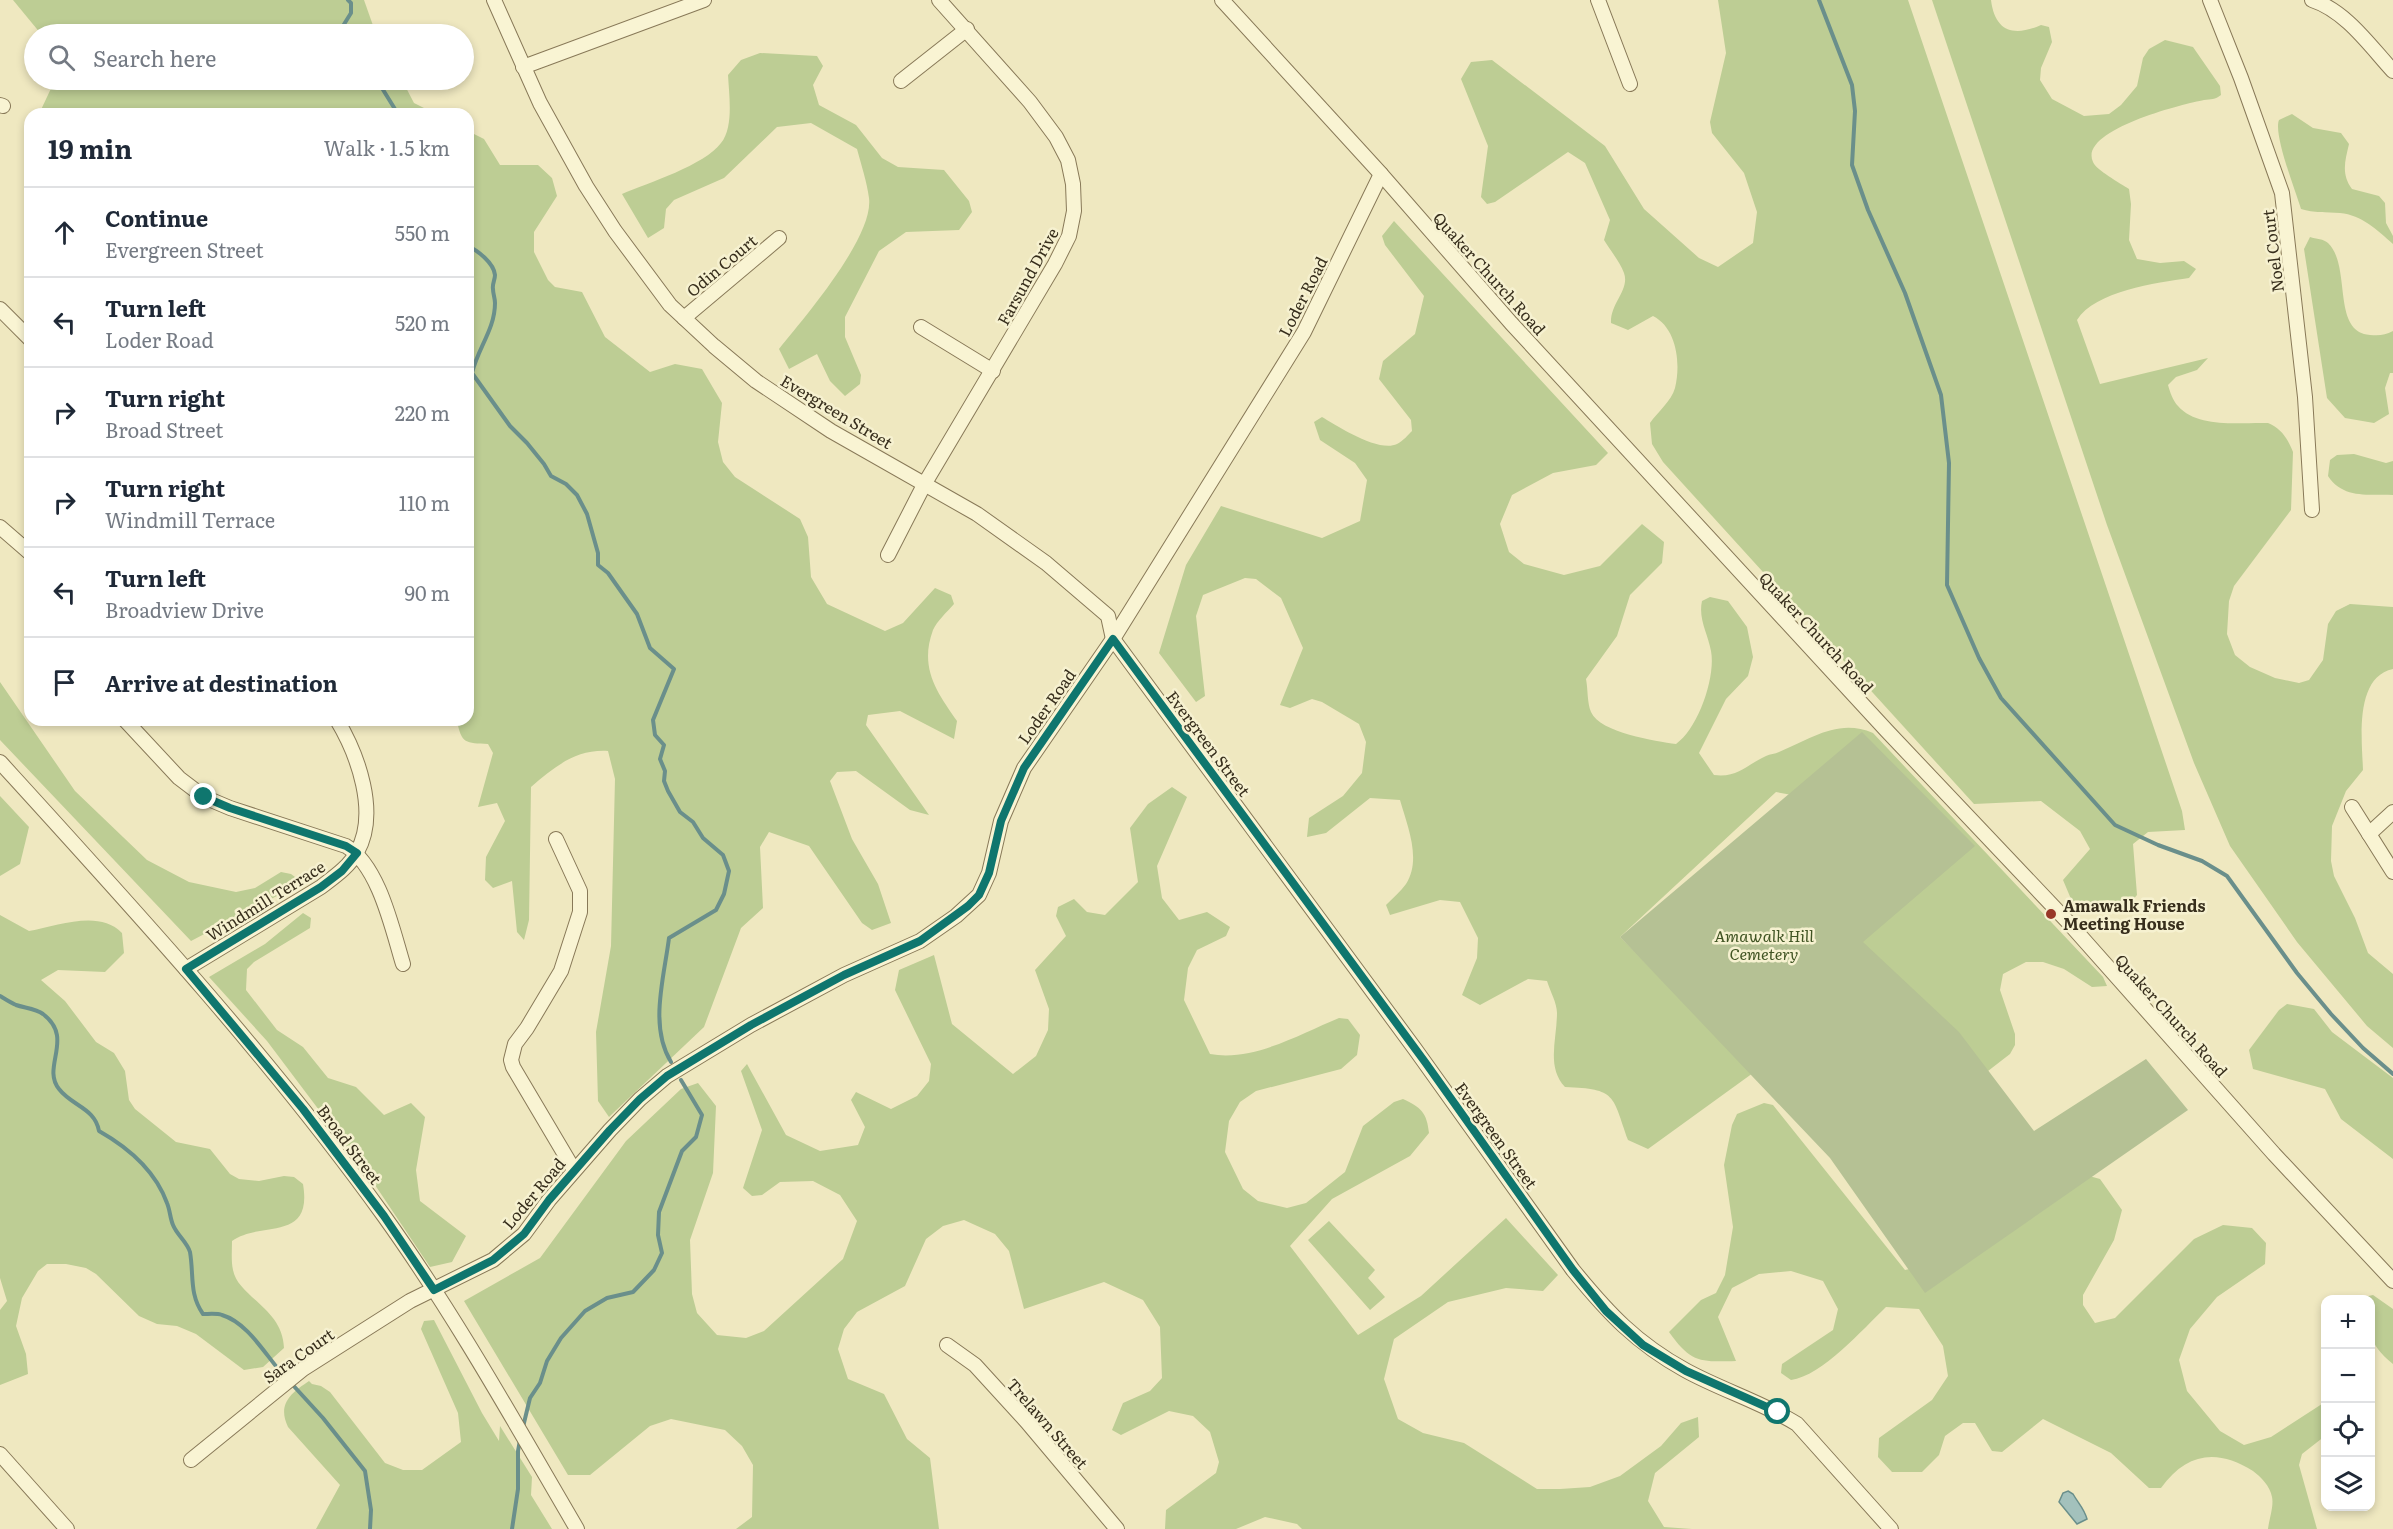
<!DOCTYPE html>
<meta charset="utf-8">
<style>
body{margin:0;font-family:Literata,serif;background:#f6f6f7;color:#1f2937}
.controls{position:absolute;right:18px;bottom:18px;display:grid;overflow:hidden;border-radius:12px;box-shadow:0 3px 9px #0003}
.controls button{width:54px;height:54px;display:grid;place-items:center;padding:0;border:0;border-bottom:2px solid #e0e1e3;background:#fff;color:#1f2937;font:30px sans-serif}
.stop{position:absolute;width:18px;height:18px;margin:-14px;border:4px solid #0f766e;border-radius:50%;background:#fff}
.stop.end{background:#0f766e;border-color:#fff;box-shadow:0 2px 6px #0008}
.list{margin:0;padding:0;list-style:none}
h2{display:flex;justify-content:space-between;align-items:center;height:78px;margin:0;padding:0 24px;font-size:26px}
h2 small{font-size:20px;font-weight:400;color:#747a83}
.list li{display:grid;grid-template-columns:39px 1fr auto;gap:18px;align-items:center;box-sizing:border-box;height:90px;padding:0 24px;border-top:2px solid #e0e1e3}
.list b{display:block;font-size:22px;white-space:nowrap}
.list p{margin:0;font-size:20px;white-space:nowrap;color:#747a83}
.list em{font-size:20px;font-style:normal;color:#747a83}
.icon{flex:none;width:33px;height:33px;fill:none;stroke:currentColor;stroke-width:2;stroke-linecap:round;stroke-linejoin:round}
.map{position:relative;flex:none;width:2393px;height:1529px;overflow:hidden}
.search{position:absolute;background:#fff;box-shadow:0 3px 9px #0003;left:24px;top:24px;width:450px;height:66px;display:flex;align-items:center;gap:15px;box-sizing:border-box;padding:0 21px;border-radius:33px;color:#747a83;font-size:22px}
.panel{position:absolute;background:#fff;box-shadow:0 3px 9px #0003;left:24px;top:108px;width:450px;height:618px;border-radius:18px}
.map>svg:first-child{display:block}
.green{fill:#bdcd94}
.cemetery{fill:#b5c194}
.water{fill:#a3c1bc;stroke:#6a8f8b;stroke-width:1.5}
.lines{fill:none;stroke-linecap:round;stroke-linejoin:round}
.stream{stroke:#6a8f8b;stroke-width:4}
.minor-casing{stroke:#887958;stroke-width:16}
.minor{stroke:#f9f4d3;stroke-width:14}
.route{stroke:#0f766e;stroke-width:8}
.poi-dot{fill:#983727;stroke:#f6f1d0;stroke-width:2}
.labels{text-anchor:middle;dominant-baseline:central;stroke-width:5;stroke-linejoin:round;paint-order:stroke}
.street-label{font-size:16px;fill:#372e1c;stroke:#f6f1d0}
.poi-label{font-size:16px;font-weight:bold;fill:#372e1c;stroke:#f6f1d0;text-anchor:start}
.park-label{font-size:16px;font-style:italic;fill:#405423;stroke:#f6f1d0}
</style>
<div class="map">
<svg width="2393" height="1529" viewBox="0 0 2393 1529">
<rect width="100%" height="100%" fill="#efe8c0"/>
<g class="green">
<path d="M13,0H364L376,34H41Z"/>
<path d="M1718,0H1908L2182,811L2185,830L2148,832L2133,844L2137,895L2125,909L2108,900L2074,906L2063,880L2090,849L2080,831L2041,801L1974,804L1663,462L1652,444L1650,423C1657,413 1672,400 1675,388C1681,364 1677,328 1653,316L1628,330L1611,323C1610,303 1630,290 1624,273C1620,262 1610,250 1604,240L1610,220L1585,163L1568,152L1495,202L1487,204L1481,197L1488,146L1461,79L1471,62L1492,60L1605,146L1644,209L1699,258L1718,267L1753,243L1757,212L1744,173L1712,133L1710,122L1726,53Z"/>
<path d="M1932,0H1991C1995,32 2014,37 2041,25L2049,27L2052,42L2041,68L2040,80L2052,99L2084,116L2109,114L2121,105L2137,86L2143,58L2149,49L2165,40L2193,47L2220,86L2221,95C2215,100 2211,99 2204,100C2183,104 2078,130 2093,162C2096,170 2120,183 2129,189L2131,204L2129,240L2137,259L2160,263L2184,261L2196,269L2189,278C2156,283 2095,291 2077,320L2100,384L2208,358L2197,370L2176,377L2168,385C2170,392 2173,401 2178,406C2198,429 2241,422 2268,423C2281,428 2288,439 2293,452L2291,510L2234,586L2229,601L2227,634L2235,655L2250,667L2275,678L2299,683L2309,680L2323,660L2328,624L2336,611L2350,604L2393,607V669C2354,677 2362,741 2363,770L2346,791L2332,826L2331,861L2334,876L2355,918L2368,953L2393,974V1048L2367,1026L2297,942L2230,846L2194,763L2107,525Z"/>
<path d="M760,53L817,56L823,66L813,85L819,105L856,125L882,158L898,167L944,170L969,201L972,212L959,230L906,232L879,251L845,317V337L861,375L860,384L845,396L830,381L817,354L789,369L779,349C804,318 874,237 869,198C867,182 861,164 857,149L811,123L777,127L724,178L674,200L666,209L664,228L648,238L622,194C648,183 705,165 721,143C734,127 729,95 728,75L741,60Z"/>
<path d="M55,80H402L414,103L436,114H39Z"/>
<path d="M2292,114L2313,128L2341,133L2349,144C2345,161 2341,174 2352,189L2379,196L2385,203L2386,223L2393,236V244C2377,230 2362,215 2340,213C2326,212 2314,213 2301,209C2296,192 2273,134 2279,120Z"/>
<path d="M468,131L484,139L500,165H538L552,178L557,196L534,232V252L548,280L555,287L582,292L605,337L650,372L675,364L702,369L722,403L718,442L723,462L735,477L800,519L808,537L811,577L827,604L885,631L903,623L935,588L951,595L954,604C947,612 937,621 933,630C919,668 937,692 957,721L954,739L900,711L868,715L866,725L929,815L910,810L856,771L837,772L830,781L852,839L878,884L891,923L872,930L862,923L809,846L769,832L760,847L763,908L741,928L704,1027L609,1117L598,1101L596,1032L611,946L615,779L608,751C576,749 554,767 531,787L529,920L524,940L517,932L512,881L493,888L485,880L486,857L505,821L497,803L478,807L493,753L488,744C466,743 461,744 457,720H468Z"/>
<path d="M1394,221L1608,453L1596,465L1553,473L1512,495L1500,524L1509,552L1524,564L1564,575L1600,566L1642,524L1664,542L1662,563L1630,595L1617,636L1586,679C1588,689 1587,703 1591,712C1600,733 1656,741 1676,744C1698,729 1716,677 1711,651C1708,634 1698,619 1702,601L1710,597L1728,601L1747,627L1753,657L1748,676L1726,699L1699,753L1714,775C1738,778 1746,765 1766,756C1770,754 1775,754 1779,752C1811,739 1838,718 1873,733L2103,977L2107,986L2092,987L2064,969L2043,962H2026L2003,974L2000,990L2015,1034V1045L2010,1054L1988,1071L1863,958L1792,795L1776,792L1620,937L1753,1073L1648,1149L1628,1140C1612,1095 1617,1089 1565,1087C1546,1067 1557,1039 1557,1013C1557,1003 1550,991 1547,981L1528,979L1480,1005L1462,995L1477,958L1478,938L1460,902L1440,900L1390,915L1386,905C1393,898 1401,891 1406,884C1422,859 1407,825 1400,800L1370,798L1326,833L1307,837L1309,818L1343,796L1362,773L1366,742L1359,724L1322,702L1312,699L1290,708L1280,705L1303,648L1281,598L1256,579L1245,578L1203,595L1196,616L1205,696L1196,702L1159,653L1186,565L1221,506L1322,538L1360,521L1367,480L1355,463L1320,440L1314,422L1322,417C1337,426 1379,453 1397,444C1403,441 1408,435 1412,431L1411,420L1379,379L1383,361L1415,334L1424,296L1385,245L1382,236Z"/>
<path d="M2310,237C2316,239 2324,239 2328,243C2352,266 2331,332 2370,335C2380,336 2385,335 2393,331V373H2390L2385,388L2389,414L2374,423L2345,418L2327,398L2304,249Z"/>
<path d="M2354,454L2386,463L2393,461V495C2368,494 2343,499 2328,476L2330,460L2337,455Z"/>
<path d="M0,682L75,791L147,860L189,882L236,892L255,888L281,872L291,874L299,880L292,888L191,941L0,740Z"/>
<path d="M1172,787L1187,797L1157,866L1162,898L1179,920L1207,912L1230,927L1226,936L1197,950L1188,968L1184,1000L1210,1054C1253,1062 1300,1034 1339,1018L1348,1019L1360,1035L1357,1055L1341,1069L1256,1091L1240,1102L1229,1121L1225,1152L1243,1189L1258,1201L1287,1208L1306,1203L1345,1172L1363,1126L1394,1102L1403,1099C1421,1107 1427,1113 1429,1133L1410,1156L1332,1199L1290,1246L1358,1335L1421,1296L1506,1218L1558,1275L1543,1291L1506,1288L1448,1302L1394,1339L1384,1379L1398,1419L1423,1433L1464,1443L1537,1489H1560L1590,1487L1620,1476L1661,1446L1681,1423L1698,1417L1699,1437L1655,1473L1648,1501L1664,1527L1692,1529H1302L1297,1524L1265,1517L1236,1529H1165L1166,1510L1216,1473L1219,1462L1210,1432L1193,1416L1169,1411L1121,1435L1112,1430L1123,1403L1150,1391L1162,1378L1160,1327L1143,1300L1104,1282L1024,1309L1009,1251L995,1234L964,1220L943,1226L926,1239L905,1286L857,1312L844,1329L838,1349L848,1379L884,1394L907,1439L930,1458L939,1529H736L752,1517L753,1465L742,1446L725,1430L671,1419L650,1426L590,1475H568L464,1301L540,1258L626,1141L681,1089L698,1083L716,1106L713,1173L690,1240L692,1294L697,1313L717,1335L746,1338L764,1331L843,1259L857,1221L840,1195L813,1181L780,1182L762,1195L752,1196L743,1188L762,1130L741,1071L747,1064L786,1135L820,1151L858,1145L865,1127L851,1100L856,1092L891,1109L917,1096L929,1081L931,1064L895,990L899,970L934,955L952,1024L1013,1074L1036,1056L1048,1030L1049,1009L1035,970L1066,936L1056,916L1058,907L1074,899L1087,912L1105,915L1138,882L1130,828L1148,804Z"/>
<path d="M0,796L29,827L20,864L0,876Z"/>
<path d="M303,913L311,918L310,928L254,962L247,969L246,990L277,1030L303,1047L328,1078L356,1087L384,1115L411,1103L425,1117L416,1170L420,1201L466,1236L452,1262L430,1267L371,1179L267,1041L209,977L265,944Z"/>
<path d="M0,915L29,931C58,926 99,909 122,933L124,953L105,972L58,970L41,980L65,1001L96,1042L114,1053L125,1071L129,1100L135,1109L176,1142L210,1149L230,1174L239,1179L259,1181L284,1176L294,1177L303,1184C313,1243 261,1220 232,1241C232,1250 231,1261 233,1270C238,1297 283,1308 284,1348L263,1367L244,1370L196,1334L177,1326L157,1324L139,1316L96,1274L86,1268L66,1264H47L38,1271L22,1298L16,1326L26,1354L28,1374L0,1385V1310L7,1301L0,1278Z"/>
<path d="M2287,1004L2314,1009L2332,1032L2393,1078V1159L2341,1119L2325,1089L2253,1069L2249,1050L2279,1010Z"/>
<path d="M1764,1103L1773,1105L1905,1270L1972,1255L2082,1174L2100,1179L2122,1210L2114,1240L2083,1295V1305L2095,1323L2115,1318L2194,1239L2223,1225L2252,1228L2266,1243L2265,1264L2217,1297L2190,1329L2179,1360L2187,1391L2220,1431L2244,1445L2271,1437L2325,1402V1436L2302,1454L2299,1465L2317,1529H2268C2269,1520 2274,1506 2272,1497C2270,1486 2261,1477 2253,1471C2217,1448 2186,1453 2161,1488H2149L2111,1453L2043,1419L2002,1452L1992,1451L1975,1423H1963L1945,1436L1939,1455L1922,1472H1892L1878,1457L1879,1438L1932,1400L1948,1376L1943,1346L1919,1309L1886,1307C1863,1329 1822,1376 1791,1380L1781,1373L1782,1364L1833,1330L1838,1309L1823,1281L1791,1271L1759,1274L1732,1288L1718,1317L1736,1361C1700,1362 1691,1363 1669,1332L1701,1300L1716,1293L1725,1275L1733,1227L1724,1165L1732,1125L1737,1114Z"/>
<path d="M1329,1221L1375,1270L1368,1278L1385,1297L1370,1310L1308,1240Z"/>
<path d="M2373,1295L2393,1309V1364C2366,1342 2370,1331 2370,1300L2356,1299Z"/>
<path d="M434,1320L482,1413L499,1441L500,1426L532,1477L531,1495L552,1529H316L340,1485L288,1427C277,1404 291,1393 309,1381L312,1384L321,1386L330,1392L385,1463L403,1470H422L461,1442L458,1413L421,1329L424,1321Z"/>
</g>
<path class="cemetery" d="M1862,732L1975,846L1863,942L1959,1032L2034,1131L2146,1059L2188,1110L1925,1293L1830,1158L1620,937Z"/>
<path class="water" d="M2068,1491L2073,1494C2078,1503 2084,1508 2087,1519L2077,1524L2059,1502L2063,1493Z"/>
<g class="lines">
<g class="stream">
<path d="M1819,0L1852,85L1855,111L1852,165L1868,210L1905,293L1941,395L1949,463L1947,585L1979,658L2001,698L2115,825L2158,845L2202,861L2227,876L2297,973L2331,1014L2363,1048L2393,1074"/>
<path d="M338,34L351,13V3L348,0"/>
<path d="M377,80L398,114"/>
<path d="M468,246C477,250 494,263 495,275C495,280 492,284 493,289C493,294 495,298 495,303C495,329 478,348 472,373L510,426L527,443L544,464L551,476L566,484L577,495L587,514L598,553V565L608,573L637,614L650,648L674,669L653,720L655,735L664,745L660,759L665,771L664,781L668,791L680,812L693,822L703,838L723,855L729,871L724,894L716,910L669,938C664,978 649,1026 671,1062"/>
<path d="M0,996C5,999 11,1003 16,1005C25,1008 36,1009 43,1014C75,1038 41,1067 59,1089C72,1106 95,1108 99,1131C129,1148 155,1170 167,1203C170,1210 170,1218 173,1225C177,1235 187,1242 190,1252C194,1275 189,1294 203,1314C209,1314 217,1313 222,1315C249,1323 267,1358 286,1378"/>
<path d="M291,1383L323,1418L365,1471L371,1510L370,1529"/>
<path d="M523,1427L530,1398L540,1383L547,1361L561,1338L585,1311L607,1298L633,1292L654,1270L662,1253L658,1235L659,1212L682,1151L696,1137L702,1115L681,1080"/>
<path d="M512,1529L518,1489V1451L520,1440"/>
</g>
<defs>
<g id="minor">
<path d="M494,0L540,103L586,186L615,231L670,305L714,346L756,381L831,431L977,514L1046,563L1108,616L1113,639L1415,1049L1573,1270C1608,1313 1636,1343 1685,1370C1721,1390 1762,1402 1797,1424L1891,1529"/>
<path d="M1222,0L1381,174L1511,323L1887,731L2068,922L2274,1154L2393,1281"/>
<path d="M1598,0L1630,84"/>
<path d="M2210,0L2241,78L2282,193L2305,397L2312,510"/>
<path d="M2312,0C2346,11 2370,46 2393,71"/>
<path d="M523,67L704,0"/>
<path d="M901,81L967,29"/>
<path d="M0,105L3,106"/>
<path d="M0,309L30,339"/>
<path d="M684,318L779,238"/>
<path d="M921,327L993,371"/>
<path d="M0,527L30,553"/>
<path d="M888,555L925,483L1055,264L1069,236L1074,211L1073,184L1068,160L1056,137L1030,102L939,0"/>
<path d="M125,720L179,778L204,797L230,808L346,846C379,866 392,928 403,964"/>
<path d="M0,762C133,908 268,1055 384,1216C455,1315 515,1423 577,1529"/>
<path d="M2352,807L2393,872"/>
<path d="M2369,834L2393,812"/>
<path d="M556,839L580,891V912L561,971L527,1028L515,1044L511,1060L513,1067L574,1170"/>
<path d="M186,969L321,887C334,877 349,867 357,852C379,813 358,755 337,720"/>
<path d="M947,1345L975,1365L1027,1422L1117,1529"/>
<path d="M0,1454L67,1529"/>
<path d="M191,1460L303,1369L410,1301L493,1260L524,1234L549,1200L610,1130L640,1099L667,1076L751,1025L844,975L920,941L956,916L979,895L989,873L1001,821L1024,768L1113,639L1304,332L1381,174"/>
</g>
</defs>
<use href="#minor" class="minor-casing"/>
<use href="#minor" class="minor"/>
</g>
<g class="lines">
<path class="route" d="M204,797L230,808L346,846L357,853L342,871L321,887L186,969L303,1109L384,1216L434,1290L493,1260L524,1234L549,1200L610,1130L640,1099L667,1076L751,1025L844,975L920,941L968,906L979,895L989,873L1001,821L1024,768L1113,639L1425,1062L1573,1270L1606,1311L1643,1345L1686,1371L1778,1412"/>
</g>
<circle class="poi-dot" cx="2051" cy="914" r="6"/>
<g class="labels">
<g class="street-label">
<text transform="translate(2272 251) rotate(-97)">Noel Court</text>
<text transform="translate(721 265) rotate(-40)">Odin Court</text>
<text transform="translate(1490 273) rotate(48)">Quaker Church Road</text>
<text transform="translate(1027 276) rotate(-61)">Farsund Drive</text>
<text transform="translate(1302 296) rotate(-63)">Loder Road</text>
<text transform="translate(837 411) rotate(31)">Evergreen Street</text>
<text transform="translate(1817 632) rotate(47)">Quaker Church Road</text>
<text transform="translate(1046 706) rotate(-55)">Loder Road</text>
<text transform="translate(1209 743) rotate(53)">Evergreen Street</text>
<text transform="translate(265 900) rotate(-32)">Windmill Terrace</text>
<text transform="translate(2172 1015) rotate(48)">Quaker Church Road</text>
<text transform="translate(1497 1135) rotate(54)">Evergreen Street</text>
<text transform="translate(350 1144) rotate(53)">Broad Street</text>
<text transform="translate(533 1193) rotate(-50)">Loder Road</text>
<text transform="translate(298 1355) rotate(-35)">Sara Court</text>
<text transform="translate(1048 1423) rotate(49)">Trelawn Street</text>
</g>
<g class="poi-label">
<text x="2063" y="905">Amawalk Friends<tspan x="2063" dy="18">Meeting House</tspan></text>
</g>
<g class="park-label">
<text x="1764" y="935">Amawalk Hill<tspan x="1764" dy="18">Cemetery</tspan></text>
</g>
</g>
</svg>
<div class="controls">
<button>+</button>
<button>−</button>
<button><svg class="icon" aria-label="locate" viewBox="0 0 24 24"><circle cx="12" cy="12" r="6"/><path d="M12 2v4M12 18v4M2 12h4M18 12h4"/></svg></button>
<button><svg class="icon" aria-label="layers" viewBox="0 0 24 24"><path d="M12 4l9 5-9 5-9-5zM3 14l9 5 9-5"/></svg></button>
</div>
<div class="stop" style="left:1778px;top:1412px"></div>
<div class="stop end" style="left:204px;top:797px"></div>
<div class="search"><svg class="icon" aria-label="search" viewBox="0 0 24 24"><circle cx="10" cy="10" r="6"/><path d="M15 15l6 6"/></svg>Search here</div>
<section class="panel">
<h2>19 min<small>Walk · 1.5 km</small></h2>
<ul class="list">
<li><svg class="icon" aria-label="ahead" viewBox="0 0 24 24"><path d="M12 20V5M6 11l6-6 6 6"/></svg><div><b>Continue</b><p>Evergreen Street</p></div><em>550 m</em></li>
<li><svg class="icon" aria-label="left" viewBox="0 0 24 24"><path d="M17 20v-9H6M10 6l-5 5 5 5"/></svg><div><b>Turn left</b><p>Loder Road</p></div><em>520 m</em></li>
<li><svg class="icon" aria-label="right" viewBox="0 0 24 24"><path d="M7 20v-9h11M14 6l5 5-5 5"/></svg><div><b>Turn right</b><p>Broad Street</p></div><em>220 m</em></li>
<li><svg class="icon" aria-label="right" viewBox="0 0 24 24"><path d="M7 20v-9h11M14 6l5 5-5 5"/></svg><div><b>Turn right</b><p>Windmill Terrace</p></div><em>110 m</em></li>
<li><svg class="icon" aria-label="left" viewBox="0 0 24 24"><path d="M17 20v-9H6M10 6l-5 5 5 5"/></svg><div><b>Turn left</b><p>Broadview Drive</p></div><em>90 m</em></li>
<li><svg class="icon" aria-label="arrive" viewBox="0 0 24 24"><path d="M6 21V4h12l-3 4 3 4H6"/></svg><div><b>Arrive at destination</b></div></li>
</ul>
</section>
</div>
